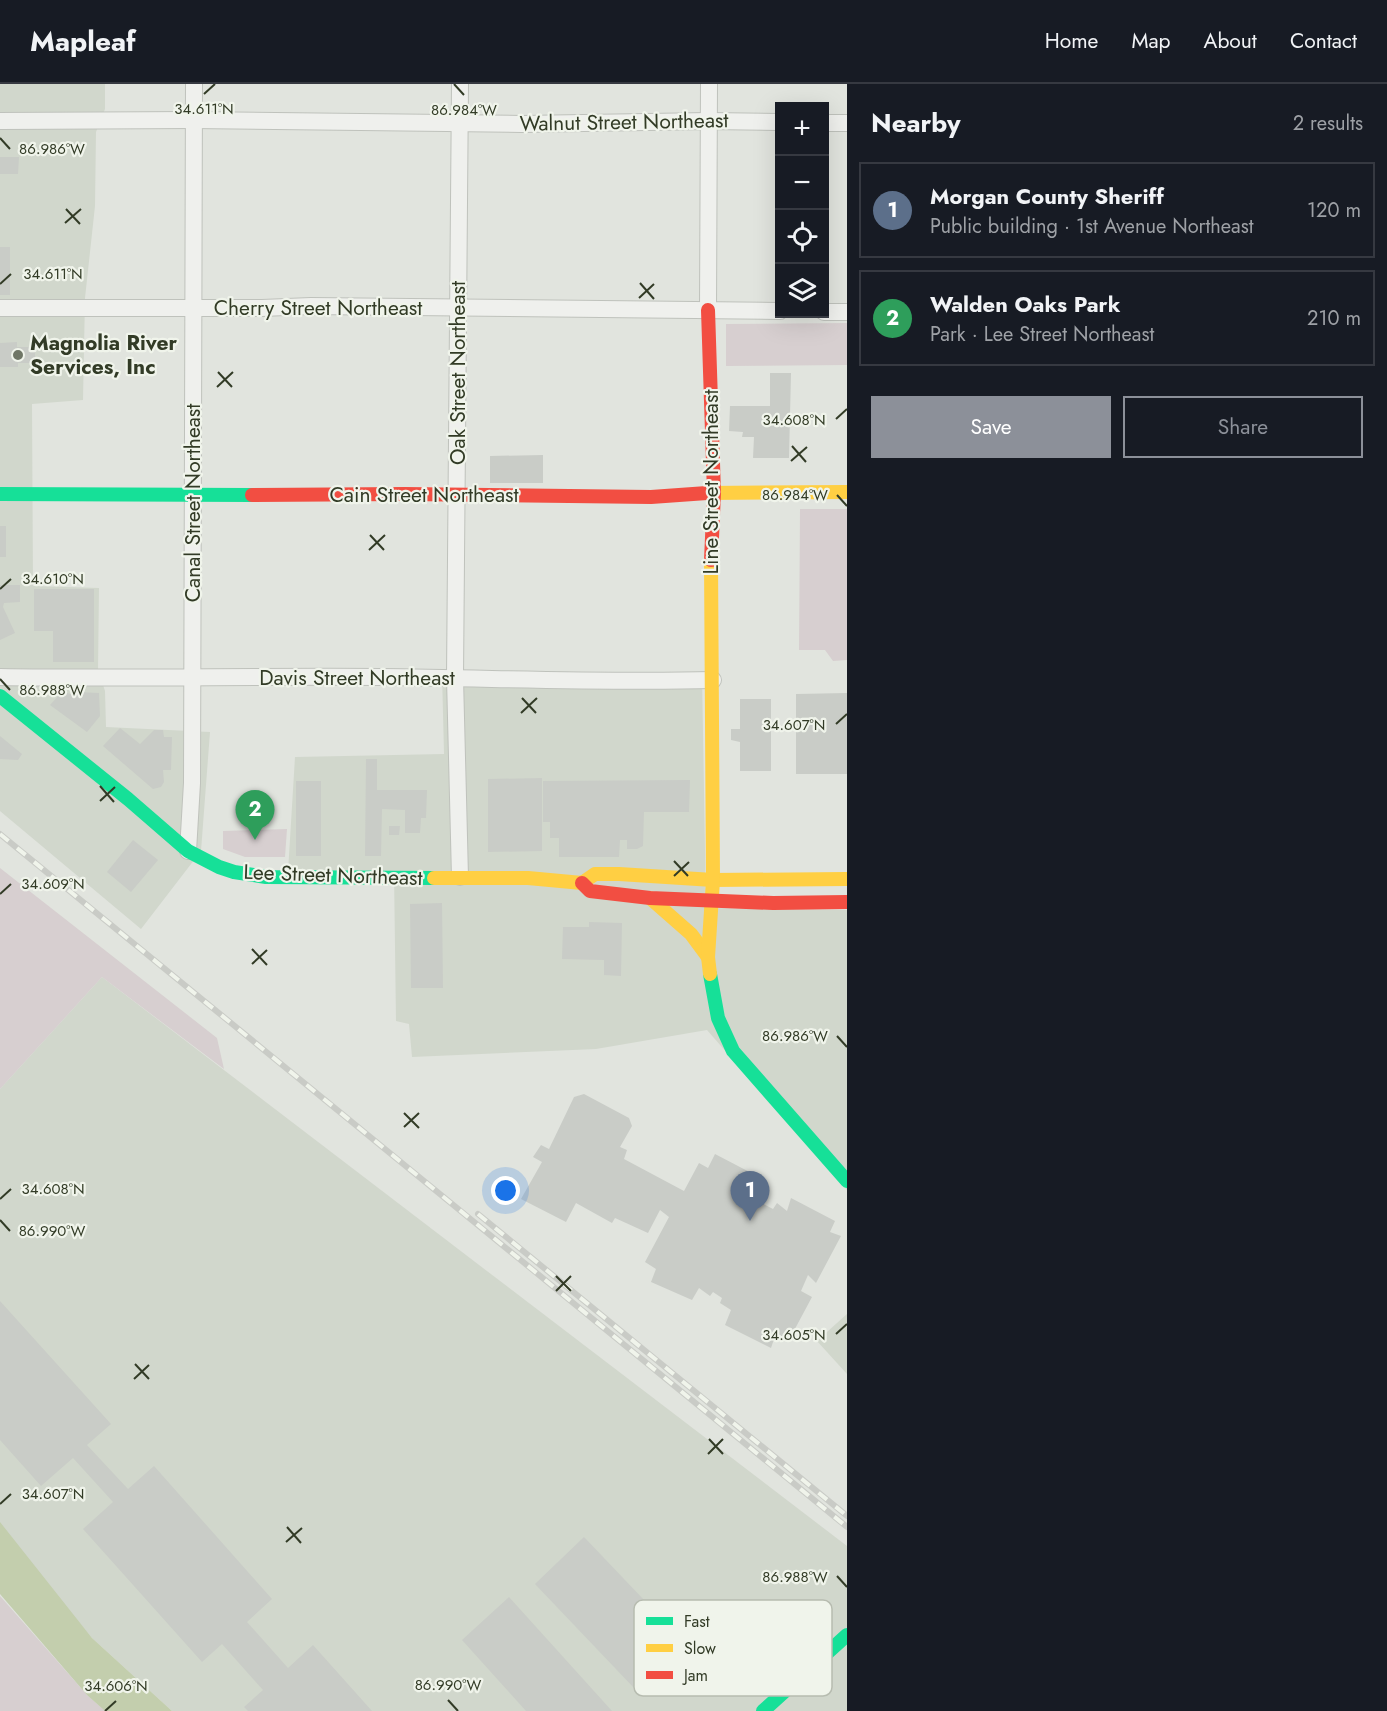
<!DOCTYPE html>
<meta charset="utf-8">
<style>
body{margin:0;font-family:Jost,sans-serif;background:#242831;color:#f1f3f6}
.controls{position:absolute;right:18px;top:18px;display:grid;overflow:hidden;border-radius:0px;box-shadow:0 6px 24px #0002}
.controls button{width:54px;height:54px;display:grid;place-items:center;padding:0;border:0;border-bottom:2px solid #363941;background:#171b24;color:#f1f3f6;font:30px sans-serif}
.you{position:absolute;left:506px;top:1107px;width:21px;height:21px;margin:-15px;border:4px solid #fff;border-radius:50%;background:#1a73e8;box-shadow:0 0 0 9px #1a73e833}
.badge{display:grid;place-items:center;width:39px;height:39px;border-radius:50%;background:#8c9099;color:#fff;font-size:20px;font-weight:700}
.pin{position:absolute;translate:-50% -50px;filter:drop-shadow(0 2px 3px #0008)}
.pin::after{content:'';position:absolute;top:32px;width:21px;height:18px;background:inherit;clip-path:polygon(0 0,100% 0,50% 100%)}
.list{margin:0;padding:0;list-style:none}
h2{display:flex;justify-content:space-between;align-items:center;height:78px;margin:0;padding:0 24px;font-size:26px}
h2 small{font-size:20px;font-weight:400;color:#9ea1a6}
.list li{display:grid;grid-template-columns:39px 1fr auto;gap:18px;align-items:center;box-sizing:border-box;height:96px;margin:0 12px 12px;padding:0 12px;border:2px solid #363941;border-radius:0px}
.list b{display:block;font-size:22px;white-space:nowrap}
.list p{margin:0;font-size:20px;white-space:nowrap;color:#9ea1a6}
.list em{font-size:20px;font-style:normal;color:#9ea1a6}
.actions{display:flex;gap:12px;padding:18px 24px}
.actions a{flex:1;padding:14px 0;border:2px solid #8c9099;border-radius:0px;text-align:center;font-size:21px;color:#8c9099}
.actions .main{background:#8c9099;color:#fff}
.icon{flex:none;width:33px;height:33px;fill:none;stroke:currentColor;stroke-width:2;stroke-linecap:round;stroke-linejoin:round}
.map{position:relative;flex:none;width:847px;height:1627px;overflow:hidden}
header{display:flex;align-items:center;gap:36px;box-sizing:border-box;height:84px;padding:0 30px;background:#171b24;border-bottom:2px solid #363941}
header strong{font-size:28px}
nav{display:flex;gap:33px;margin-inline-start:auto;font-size:21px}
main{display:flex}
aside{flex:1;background:#171b24}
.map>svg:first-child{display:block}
.built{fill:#d1d7cc}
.green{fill:#d7cfd0}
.water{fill:#c3cead}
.building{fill:#c9ccc7}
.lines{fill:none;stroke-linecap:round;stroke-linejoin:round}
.street-casing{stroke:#bfc2bc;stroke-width:18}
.street{stroke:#eff0ed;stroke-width:16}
.fast{stroke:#16e098;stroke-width:14}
.slow{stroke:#ffcf43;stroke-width:14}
.jam{stroke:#f24e42;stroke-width:14}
.rail-casing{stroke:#c9cbc6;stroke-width:6}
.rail{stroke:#f0f4eb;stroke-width:4;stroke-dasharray:11;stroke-linecap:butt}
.ticks{fill:none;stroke:#323b26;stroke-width:2}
.poi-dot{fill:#6f7666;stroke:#f0f4eb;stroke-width:2}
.labels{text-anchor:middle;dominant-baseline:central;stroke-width:4.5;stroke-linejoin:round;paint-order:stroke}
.street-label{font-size:21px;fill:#323b26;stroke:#f0f4eb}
.poi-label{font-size:21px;font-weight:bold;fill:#323b26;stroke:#f0f4eb;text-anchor:start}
.key{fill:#f0f4eb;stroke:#b7bcb0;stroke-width:1.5}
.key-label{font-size:16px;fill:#323b26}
.ticks-label{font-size:15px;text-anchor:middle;fill:#323b26;stroke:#f0f4eb;stroke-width:4.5;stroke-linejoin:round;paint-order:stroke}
</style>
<header>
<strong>Mapleaf</strong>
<nav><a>Home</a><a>Map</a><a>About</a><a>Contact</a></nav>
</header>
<main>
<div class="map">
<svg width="847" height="1627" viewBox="0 0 847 1627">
<rect width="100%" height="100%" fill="#e1e4de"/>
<g class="built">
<path d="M0,0H105V25L96,48L95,122L85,214L83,316L32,320L33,502L99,504L98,586L105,607L106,643L210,648L201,767L141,845L0,727Z"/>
<path d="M442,589L702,590L706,824L847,826V1106L707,946L596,965L412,973L409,940L396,937L394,788H288L295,673L444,670Z"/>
<path d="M102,893L847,1462V1627H172L92,1554L0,1444V1005Z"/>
<path d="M847,1230V1290L817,1257Z"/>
</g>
<g class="green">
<path d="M847,239V281L726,282V240Z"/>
<path d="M800,425H847V576L833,577L825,566H799Z"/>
<path d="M287,745L285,773H245L223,765V747Z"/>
<path d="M0,784L217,954L224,985L102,893L0,1005Z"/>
<path d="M0,1512L87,1611L105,1627H0Z"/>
</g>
<path class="water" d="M0,1438L92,1554L172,1627H105L87,1611L0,1510Z"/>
<g class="building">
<path d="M0,73H19L18,90H0Z"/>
<rect x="0" y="163" width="10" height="48"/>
<path d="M17,258V263H35V279H18V283H0V259Z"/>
<path d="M770,289H791L789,374H753L754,353H742L743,348L729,347L730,322H770Z"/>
<path d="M543,371V399H490V372Z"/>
<rect x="0" y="442" width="6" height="31"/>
<path d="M0,501H20V518L4,519L3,523L15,549L0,556Z"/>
<path d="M34,505H94V578H53V547H34Z"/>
<path d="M62,608L75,611L77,608L99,609L100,632L87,648L50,621Z"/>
<path d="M847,609V690H796V610Z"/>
<path d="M740,615H771V687H740V658L731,656V645H740Z"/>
<path d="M120,644L140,660L154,646H163L164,653H172L171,686H163L164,698L161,703L153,705L103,662Z"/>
<path d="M0,652L22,670L18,676L0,675Z"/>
<path d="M366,675H377V706H427L426,734H421L420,749H405V726L382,725L381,772H365Z"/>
<path d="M542,694V767L488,768V695Z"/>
<path d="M690,696L689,728H644L643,762L637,765H627V756H620L619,773H559V754H550V738H543V697Z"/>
<rect x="296" y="697" width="25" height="75"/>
<path d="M389,742H400L399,751H389Z"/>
<path d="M133,756L158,776L131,808L107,788Z"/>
<path d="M442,819L443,904H411L410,820Z"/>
<path d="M589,838L622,839L621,892L604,891V876L562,875L563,843H589Z"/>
<path d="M584,1010L629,1034L632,1042L620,1063L627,1066L624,1075L684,1107L699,1079L708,1084L715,1070L761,1094L750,1107L761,1113L758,1117L773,1125L777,1119L787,1127L791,1114L835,1137L830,1148L841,1152L816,1199L808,1191L801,1207L812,1213L789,1256L776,1249L771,1264L725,1241L731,1226L720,1219L722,1214L713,1208L710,1212L699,1204L692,1216L651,1198L656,1185L645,1178L669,1133L660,1126L648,1149L615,1134L612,1139L576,1119L566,1138L521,1115L542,1078L533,1073L541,1061L549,1065L574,1013Z"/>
<path d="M0,1217L111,1340L87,1361L128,1405L154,1382L272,1515L247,1538L288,1584L313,1561L372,1627H248L244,1623L263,1606L222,1560L202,1578L83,1445L113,1418L73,1374L41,1402L0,1356Z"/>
<path d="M584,1453L684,1558L635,1605L535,1500Z"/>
<path d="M509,1513L612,1627H526L462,1556Z"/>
</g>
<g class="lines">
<defs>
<g id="street">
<path d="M460,0L455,594L460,793"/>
<path d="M0,37L193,36L522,40L709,37L780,38"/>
<path d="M824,39H847"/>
<path d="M0,224H262L311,222L780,227"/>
<path d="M708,226L709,0"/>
<path d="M824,228H847"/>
<path d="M0,593C127,595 254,592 382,593C492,594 603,599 713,596"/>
<path d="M188,767L192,699L194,0"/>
</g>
</defs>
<use href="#street" class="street-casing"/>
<use href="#street" class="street"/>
<g class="fast">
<path d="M0,410L252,411"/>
<path d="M0,612L128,715L188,767L219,783L234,788L266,793L434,794"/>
<path d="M710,890L718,934L733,967L847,1097"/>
<path d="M763,1627L847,1551"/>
</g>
<g class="slow">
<path d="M707,409L847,408"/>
<path d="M434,794H528L582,799L595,790H619L713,796L847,795"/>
<path d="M650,814L691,850L708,873"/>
<path d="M710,890L708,873L713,796L711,476"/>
</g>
<g class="jam">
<path d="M708,226L714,409L711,476"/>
<path d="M252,411L405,410L651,413L707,409"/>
<path d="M582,799L590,807L650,814L773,819L847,818"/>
</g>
<defs>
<g id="rail">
<path d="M0,750L847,1443"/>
<path d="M478,1130L847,1432"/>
</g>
</defs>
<use href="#rail" class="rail-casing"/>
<use href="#rail" class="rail"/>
</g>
<path class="ticks" d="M454,0L464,11M204,10L215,0M0,54L10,65M66,125L80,140M65,139L81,125M640,199L654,215M0,200L11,190M639,214L654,200M218,288L232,303M217,303L233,288M836,335L847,325M792,362L806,378M791,377L807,363M837,411L847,422M370,451L384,466M369,466L385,451M0,505L11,495M0,595L10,606M522,614L536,629M521,629L537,614M836,640L847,630M100,702L114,718M100,717L115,703M674,777L688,792M674,792L689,778M0,810L11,800M252,865L267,881M252,880L267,866M837,952L847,963M404,1029L419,1044M404,1043L419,1029M0,1115L11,1105M0,1136L10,1147M556,1192L571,1207M556,1207L571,1192M836,1250L847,1240M135,1280L149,1295M134,1295L149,1281M709,1355L723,1370M708,1370L723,1355M0,1420L11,1410M287,1443L301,1459M286,1458L302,1444M837,1492L847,1503M448,1616L458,1627M105,1627L116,1617"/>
<circle class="poi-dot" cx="18" cy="271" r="6"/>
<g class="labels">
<g class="street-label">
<text transform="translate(624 38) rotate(-1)">Walnut Street Northeast</text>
<text x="318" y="224">Cherry Street Northeast</text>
<text transform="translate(458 289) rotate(-90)">Oak Street Northeast</text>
<text transform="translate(711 398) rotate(-90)">Line Street Northeast</text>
<text x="424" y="411">Cain Street Northeast</text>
<text transform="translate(193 419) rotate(-90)">Canal Street Northeast</text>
<text x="357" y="594">Davis Street Northeast</text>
<text transform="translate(333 791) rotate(2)">Lee Street Northeast</text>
</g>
<g class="poi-label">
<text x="30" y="259">Magnolia River<tspan x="30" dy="24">Services, Inc</tspan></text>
</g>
</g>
<rect x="634" y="1516" width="198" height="96" rx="9" class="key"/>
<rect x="646" y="1533" width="27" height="8" fill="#16e098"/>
<rect x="646" y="1560" width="27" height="8" fill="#ffcf43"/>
<rect x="646" y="1587" width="27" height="8" fill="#f24e42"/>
<g class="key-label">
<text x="684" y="1543">Fast</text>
<text x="684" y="1570">Slow</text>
<text x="684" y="1597">Jam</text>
</g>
<g class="ticks-label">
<text x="204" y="30">34.611°N</text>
<text x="464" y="31">86.984°W</text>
<text x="52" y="70">86.986°W</text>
<text x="53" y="195">34.611°N</text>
<text x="794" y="341">34.608°N</text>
<text x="795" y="416">86.984°W</text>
<text x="53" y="500">34.610°N</text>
<text x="52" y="611">86.988°W</text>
<text x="794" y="646">34.607°N</text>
<text x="53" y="805">34.609°N</text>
<text x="795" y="957">86.986°W</text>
<text x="53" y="1110">34.608°N</text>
<text x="52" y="1152">86.990°W</text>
<text x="794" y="1256">34.605°N</text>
<text x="53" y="1415">34.607°N</text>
<text x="795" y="1498">86.988°W</text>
<text x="448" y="1606">86.990°W</text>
<text x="116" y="1607">34.606°N</text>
</g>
</svg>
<div class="controls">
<button>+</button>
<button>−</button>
<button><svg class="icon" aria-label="locate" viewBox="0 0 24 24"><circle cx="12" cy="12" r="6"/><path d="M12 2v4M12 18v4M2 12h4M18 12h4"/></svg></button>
<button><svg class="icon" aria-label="layers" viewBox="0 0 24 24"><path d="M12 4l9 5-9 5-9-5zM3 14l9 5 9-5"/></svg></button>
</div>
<div class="you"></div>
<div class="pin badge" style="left:750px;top:1137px;background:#5c6f8a">1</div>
<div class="pin badge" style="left:255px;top:756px;background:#2e9e5b">2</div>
</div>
<aside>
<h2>Nearby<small>2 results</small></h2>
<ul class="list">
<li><span class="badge" style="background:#5c6f8a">1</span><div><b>Morgan County Sheriff</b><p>Public building · 1st Avenue Northeast</p></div><em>120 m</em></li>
<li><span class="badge" style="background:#2e9e5b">2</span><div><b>Walden Oaks Park</b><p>Park · Lee Street Northeast</p></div><em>210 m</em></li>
</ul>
<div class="actions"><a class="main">Save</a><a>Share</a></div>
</aside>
</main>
